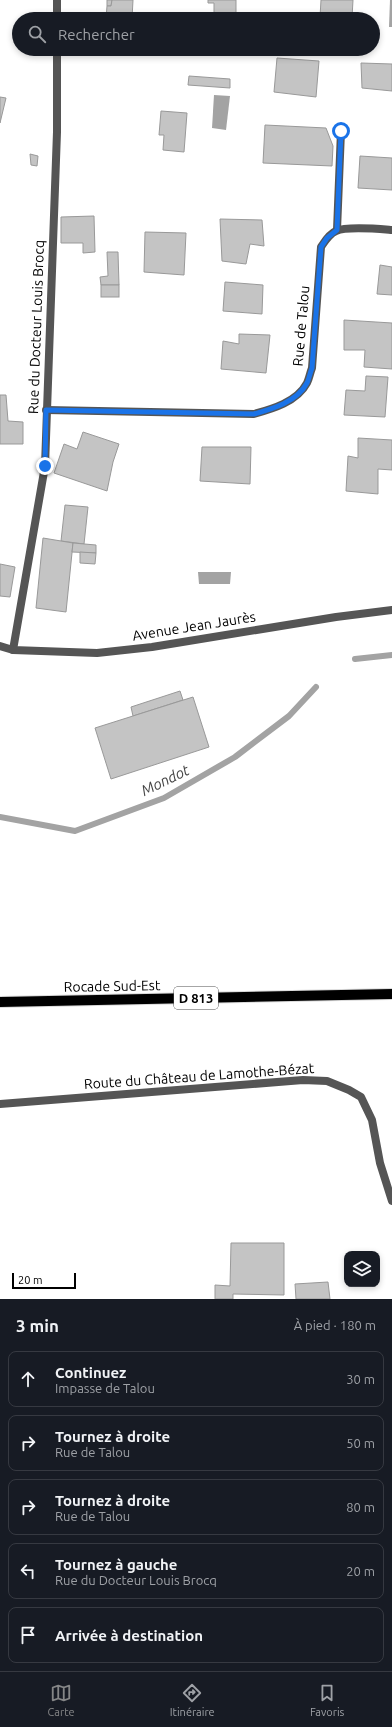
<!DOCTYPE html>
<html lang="fr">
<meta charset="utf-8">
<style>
body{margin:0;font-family:Ubuntu,sans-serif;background:#242831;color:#f1f3f6}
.controls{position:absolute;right:12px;bottom:12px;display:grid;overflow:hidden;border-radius:8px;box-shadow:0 2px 6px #0003}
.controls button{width:36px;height:36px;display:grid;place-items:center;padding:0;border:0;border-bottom:1px solid #363941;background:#171b24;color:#f1f3f6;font:20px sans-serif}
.scale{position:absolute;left:12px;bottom:10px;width:64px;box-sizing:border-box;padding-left:4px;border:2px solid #000;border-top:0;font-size:11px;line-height:14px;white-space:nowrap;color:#000;-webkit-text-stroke:3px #fff;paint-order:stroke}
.stop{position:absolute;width:12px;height:12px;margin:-9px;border:3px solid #1a73e8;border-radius:50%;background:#fff}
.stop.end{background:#1a73e8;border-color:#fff;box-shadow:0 1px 4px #0008}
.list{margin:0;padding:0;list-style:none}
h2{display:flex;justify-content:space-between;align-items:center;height:52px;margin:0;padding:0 16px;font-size:17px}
h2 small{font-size:13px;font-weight:400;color:#9ea1a6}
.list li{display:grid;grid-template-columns:26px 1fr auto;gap:12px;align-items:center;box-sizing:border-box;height:56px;margin:0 8px 8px;padding:0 8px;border:1px solid #363941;border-radius:8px}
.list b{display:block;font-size:15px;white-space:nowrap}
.list p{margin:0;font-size:13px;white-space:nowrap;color:#9ea1a6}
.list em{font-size:13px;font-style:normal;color:#9ea1a6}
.icon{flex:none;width:22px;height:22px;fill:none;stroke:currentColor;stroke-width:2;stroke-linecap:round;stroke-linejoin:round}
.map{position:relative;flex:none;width:392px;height:1299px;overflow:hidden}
.search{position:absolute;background:#171b24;box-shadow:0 2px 6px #0003;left:12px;right:12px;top:12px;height:44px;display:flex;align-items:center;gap:10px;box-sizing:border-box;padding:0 14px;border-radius:22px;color:#9ea1a6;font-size:15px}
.sheet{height:372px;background:#171b24}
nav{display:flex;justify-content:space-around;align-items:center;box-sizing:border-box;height:56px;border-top:1px solid #363941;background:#171b24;font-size:11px;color:#9ea1a6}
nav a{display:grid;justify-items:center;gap:2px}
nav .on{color:#858687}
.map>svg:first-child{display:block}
.water{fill:#a3a3a3}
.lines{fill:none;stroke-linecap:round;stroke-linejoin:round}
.stream{stroke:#a3a3a3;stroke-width:6}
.building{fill:#c4c4c4;stroke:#999}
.primary-casing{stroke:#dbdbdb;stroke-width:12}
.service{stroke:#555;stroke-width:8}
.minor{stroke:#555;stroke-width:8}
.tertiary{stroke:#555;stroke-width:8}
.primary{stroke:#000;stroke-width:10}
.route{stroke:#1a73e8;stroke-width:5}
.labels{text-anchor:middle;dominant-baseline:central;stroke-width:3;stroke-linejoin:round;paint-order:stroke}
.shield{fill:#fff;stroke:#4c4c4c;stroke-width:1}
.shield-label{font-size:13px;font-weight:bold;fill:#000}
.street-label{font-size:14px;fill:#000;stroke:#fff}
.water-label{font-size:15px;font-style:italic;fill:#444;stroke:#fff}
</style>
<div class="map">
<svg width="392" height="1299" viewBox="0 0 392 1299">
<rect width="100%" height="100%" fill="#fff"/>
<g class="water">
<path d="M390,0H392V27H389Z"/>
<path d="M214,95L230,96L226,130L212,128Z"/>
<path d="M198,572H231L230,584H199Z"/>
</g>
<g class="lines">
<g class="stream">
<path d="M355,659L392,655"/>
<path d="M0,817L75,831L164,798L235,757L289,716L316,687"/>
</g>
</g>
<g class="building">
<path d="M107,0H112L111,6H107Z"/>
<path d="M112,0H133L132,19H106L107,6H111Z"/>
<path d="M208,0H236V19H214V3H208Z"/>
<path d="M321,0H353L352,18L320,17Z"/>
<path d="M277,58L319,61L316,97L274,92Z"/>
<path d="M361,63L392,64V91L362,88Z"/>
<path d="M189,76L230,79V88L188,85Z"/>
<path d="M0,97L6,98L0,123Z"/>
<path d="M161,111L187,113L184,152L163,150L164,135H159Z"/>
<path d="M265,125L326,128L333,146L332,166L263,163Z"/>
<path d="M30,154L38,156L37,166L31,165Z"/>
<path d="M360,156L392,158V190L358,188Z"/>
<path d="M94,216L95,252L83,253V243H61V217Z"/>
<path d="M220,219L262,220L264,246L250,244L246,264L222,261Z"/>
<path d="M145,232L186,233L184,275L144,272Z"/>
<path d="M107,252H118L119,285H101L100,277L108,276Z"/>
<path d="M380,265L392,267V295L377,294Z"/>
<path d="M225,282L263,285L262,314L223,311Z"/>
<rect x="101" y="285" width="18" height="12"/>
<path d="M344,320L392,323V369L364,367L365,350H344Z"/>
<path d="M239,334L270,335L266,373L221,369L223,341L239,344Z"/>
<path d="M366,376L388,377L385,417L344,415L346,390L365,391Z"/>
<path d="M0,395H6L8,421L23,422V444H0Z"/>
<path d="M83,432L119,444L113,462L107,491L54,473L64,444L77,449Z"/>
<path d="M358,438L392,440V470L378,469V494L346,491L348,456L358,458Z"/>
<path d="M202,447H251L250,484L200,481Z"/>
<path d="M65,505L88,507L84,544L61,541Z"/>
<path d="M43,538L73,543L66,612L36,608Z"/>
<path d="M73,543L96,545V553L72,552Z"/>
<path d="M80,552L96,553L95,564L80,563Z"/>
<path d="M0,564L15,567L10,597L0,596Z"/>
<path d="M180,691L183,700L133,716L131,707Z"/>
<path d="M193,697L209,747L111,779L95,728Z"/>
<path d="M231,1243H284V1295L233,1294V1299H215V1285L230,1286Z"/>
<path d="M328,1282L330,1299H296L295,1284Z"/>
</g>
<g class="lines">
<defs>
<path id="primary" d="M0,1002L392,994"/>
</defs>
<use href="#primary" class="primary-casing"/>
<path class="service" d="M337,230L341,131"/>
<g class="minor">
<path d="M57,19V0"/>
<path d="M46,410L254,414C272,409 297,402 307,383C309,379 310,373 312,368L321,247C325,241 329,234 336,231C347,226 379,229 392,230"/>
<path d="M13,650L45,466L57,132V49"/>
<path d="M0,1104L303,1080L327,1081L349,1090L361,1097L372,1120L380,1163L392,1201"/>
</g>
<path class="tertiary" d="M0,646L13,650L97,653L152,647L336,617L392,610"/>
<use href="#primary" class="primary"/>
</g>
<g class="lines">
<path class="route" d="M45,466L46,410L254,414C272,409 297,402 307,383C309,379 310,373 312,368L321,247L327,238L337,230L341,131"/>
</g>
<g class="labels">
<rect class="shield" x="174" y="987" width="44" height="22" rx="3"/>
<g class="shield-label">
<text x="196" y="998">D 813</text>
</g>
<g class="street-label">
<text transform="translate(301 326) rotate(-85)">Rue de Talou</text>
<text transform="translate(36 327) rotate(-88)">Rue du Docteur Louis Brocq</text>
<text transform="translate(194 626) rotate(-9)">Avenue Jean Jaurès</text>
<text transform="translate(112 986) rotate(-1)">Rocade Sud-Est</text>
<text transform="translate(199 1076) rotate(-4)">Route du Château de Lamothe-Bézat</text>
</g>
<g class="water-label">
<text transform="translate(165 780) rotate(-26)">Mondot</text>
</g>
</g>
</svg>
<div class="controls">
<button><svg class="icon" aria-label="layers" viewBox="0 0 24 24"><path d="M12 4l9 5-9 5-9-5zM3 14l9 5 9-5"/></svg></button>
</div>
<div class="scale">20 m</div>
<div class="stop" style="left:341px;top:131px"></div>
<div class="stop end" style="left:45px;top:466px"></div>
<div class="search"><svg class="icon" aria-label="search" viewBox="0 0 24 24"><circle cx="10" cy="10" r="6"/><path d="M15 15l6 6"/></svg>Rechercher</div>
</div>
<section class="sheet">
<h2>3 min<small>À pied · 180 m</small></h2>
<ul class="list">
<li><svg class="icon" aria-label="ahead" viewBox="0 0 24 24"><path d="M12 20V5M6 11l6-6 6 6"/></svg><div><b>Continuez</b><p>Impasse de Talou</p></div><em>30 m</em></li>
<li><svg class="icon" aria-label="right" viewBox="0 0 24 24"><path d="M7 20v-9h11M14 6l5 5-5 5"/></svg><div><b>Tournez à droite</b><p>Rue de Talou</p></div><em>50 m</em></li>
<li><svg class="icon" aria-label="right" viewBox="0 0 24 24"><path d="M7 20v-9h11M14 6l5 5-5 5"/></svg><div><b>Tournez à droite</b><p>Rue de Talou</p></div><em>80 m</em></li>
<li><svg class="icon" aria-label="left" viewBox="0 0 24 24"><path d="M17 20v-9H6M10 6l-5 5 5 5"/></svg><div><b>Tournez à gauche</b><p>Rue du Docteur Louis Brocq</p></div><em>20 m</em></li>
<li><svg class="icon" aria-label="arrive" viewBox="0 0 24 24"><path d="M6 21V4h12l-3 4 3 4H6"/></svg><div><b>Arrivée à destination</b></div></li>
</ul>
</section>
<nav>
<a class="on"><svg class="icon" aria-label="map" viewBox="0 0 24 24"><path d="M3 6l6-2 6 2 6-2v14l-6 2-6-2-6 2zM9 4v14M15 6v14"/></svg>Carte</a>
<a><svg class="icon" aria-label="directions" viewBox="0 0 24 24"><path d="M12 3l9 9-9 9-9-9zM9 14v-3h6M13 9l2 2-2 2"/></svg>Itinéraire</a>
<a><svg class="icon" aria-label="saved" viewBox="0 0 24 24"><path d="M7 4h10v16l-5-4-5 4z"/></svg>Favoris</a>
</nav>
